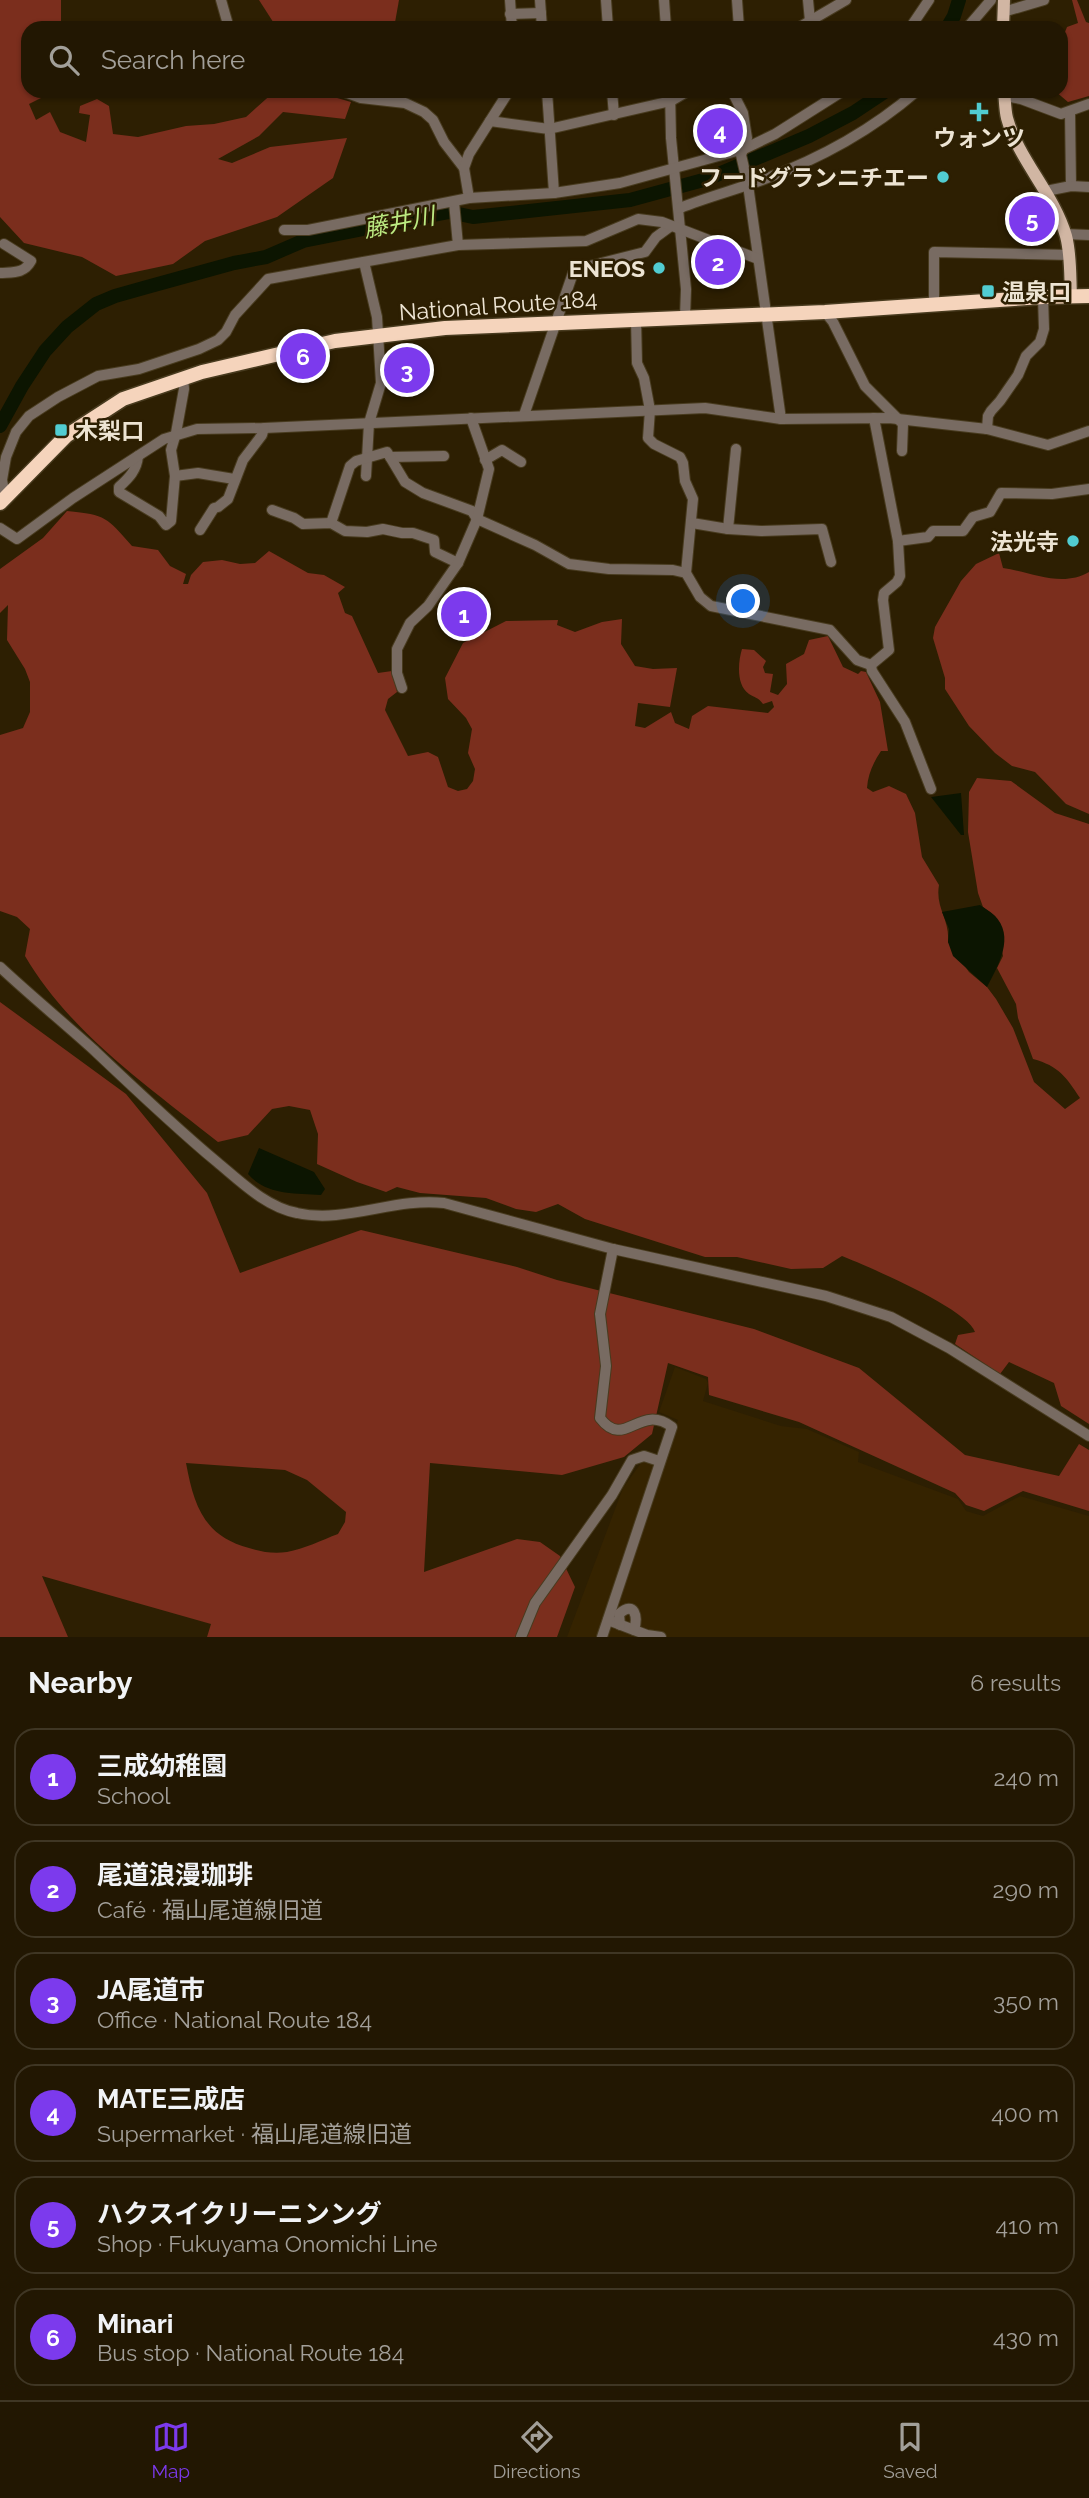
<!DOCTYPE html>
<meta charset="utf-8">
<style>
body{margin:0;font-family:Raleway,"Noto Sans JP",sans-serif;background:#2e2411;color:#f1f3f6}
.you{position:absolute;left:744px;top:602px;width:24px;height:24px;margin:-18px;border:5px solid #fff;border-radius:50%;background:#1a73e8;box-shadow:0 0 0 10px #1a73e833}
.badge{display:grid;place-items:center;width:46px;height:46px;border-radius:50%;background:#7c3aed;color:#fff;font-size:23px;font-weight:700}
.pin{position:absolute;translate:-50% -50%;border:4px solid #fff;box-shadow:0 2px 7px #0006}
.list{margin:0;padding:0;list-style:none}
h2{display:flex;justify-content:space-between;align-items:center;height:91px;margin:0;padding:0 28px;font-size:30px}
h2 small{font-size:23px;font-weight:400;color:#a29f99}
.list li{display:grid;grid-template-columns:46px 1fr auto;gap:21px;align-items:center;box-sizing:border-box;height:98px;margin:0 14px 14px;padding:0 14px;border:2px solid #3f3624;border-radius:21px}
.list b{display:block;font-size:26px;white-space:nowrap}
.list p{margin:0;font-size:23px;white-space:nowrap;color:#a29f99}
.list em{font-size:23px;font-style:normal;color:#a29f99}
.icon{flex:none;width:38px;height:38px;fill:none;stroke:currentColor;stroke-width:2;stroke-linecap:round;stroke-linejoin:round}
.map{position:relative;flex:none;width:1089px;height:1637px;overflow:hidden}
.search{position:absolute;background:#221702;box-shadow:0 2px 5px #0004;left:21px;right:21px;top:21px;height:77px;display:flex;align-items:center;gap:18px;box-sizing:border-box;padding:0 24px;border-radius:21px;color:#a29f99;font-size:26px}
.sheet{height:763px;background:#221702}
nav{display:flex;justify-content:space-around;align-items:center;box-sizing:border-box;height:98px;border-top:2px solid #3f3624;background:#221702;font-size:19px;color:#a29f99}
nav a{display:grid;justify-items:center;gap:4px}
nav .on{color:#7c3aed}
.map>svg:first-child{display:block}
.built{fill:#352300}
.forest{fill:#7b2e1d;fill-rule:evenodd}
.water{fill:#0c1501}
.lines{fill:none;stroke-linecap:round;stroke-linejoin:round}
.river{stroke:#0c1501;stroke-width:14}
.minor-casing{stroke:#483b1f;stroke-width:12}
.major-casing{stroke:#483b1f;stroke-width:15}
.highway-casing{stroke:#483b1f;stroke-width:17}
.minor{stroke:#786b62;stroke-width:10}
.major{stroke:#d1b6a3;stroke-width:12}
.highway{stroke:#f5d4bc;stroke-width:14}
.poi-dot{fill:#51ccd1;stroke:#2d1f02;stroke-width:2.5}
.labels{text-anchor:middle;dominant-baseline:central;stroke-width:5;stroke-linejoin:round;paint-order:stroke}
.poi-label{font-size:23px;font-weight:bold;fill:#ede4d3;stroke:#2d1f02;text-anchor:end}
.street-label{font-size:23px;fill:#ede4d3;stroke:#2d1f02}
.water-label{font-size:24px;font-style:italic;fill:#bcea82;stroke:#2d1f02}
</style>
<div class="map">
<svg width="1089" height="1637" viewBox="0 0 1089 1637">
<rect width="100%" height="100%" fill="#2d1f02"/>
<path class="built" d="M675,1367L706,1379L708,1383L703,1401L781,1426L807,1429L859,1452L858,1462L958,1499L966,1511L983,1516L1020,1496L1089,1516V1637H567L623,1488L644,1459H663L678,1420L659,1412Z"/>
<g class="forest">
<path d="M0,0H61V28H28V91H44L45,96L29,104L36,120L50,112L60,132L86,142L90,115L79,113L80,106L97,99L109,106L113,134L138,137L186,126L214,124L246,117L275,91H313L351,102L345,119L283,112L259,136L218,159L232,163L270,147L347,138L333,178L277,217L205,241L173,264L116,276L82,257L24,243L0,217Z"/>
<path d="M259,0H399L394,28H277Z"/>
<path d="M1072,0H1077L1086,22L1089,23V96L1068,102L1055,91H1061V42L1067,27L1078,23Z"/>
<path d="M67,511C107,515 106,517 132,546L158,550L170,566L186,574L183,584H188L191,575L203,562L222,560L240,564L255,563L269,551L308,573L324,575L345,587L338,593L345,613L352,616L378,673L392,671L397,692L388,699L385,710L408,756L428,752L438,757L448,787L458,791L467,789L473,781L475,769L468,753L472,729L466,718L448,699L445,678L463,643L506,621L558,620L557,625L575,632L602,622L622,619L621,644L635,666L653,669L677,668L670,707L638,703L635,726L645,728L671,712L675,723L689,729L692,716L708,706L768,713L774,707L772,701L763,704C758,697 755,698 749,694C736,685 738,662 742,649L754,650L766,661L763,667L765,673L773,674L770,692L778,695L787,684L786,664L804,654L809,640L828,636L843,667L858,674L861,671L866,672L880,702L888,751H881C873,763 868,774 867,788L873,792L889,786L906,794L915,813L922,857L939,885C935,908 950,919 948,942L969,972L987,987L996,999L1013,1028L1034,1082L1065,1109L1080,1098C1066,1077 1059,1066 1033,1059L1018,1018L1016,1004L997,968L1003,956L996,917L983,907L978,893L968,832L969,792L977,778L1011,781L1055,813L1089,824V1424L1061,1406L1054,1383L1009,1362L1000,1374L955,1344L958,1335L975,1332C968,1309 867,1266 842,1256L823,1268L791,1269L737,1257H705L585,1219L558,1204L536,1212L516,1209L486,1198L420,1193L397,1187L386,1192L357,1182L317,1164L318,1134L310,1110L289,1106L272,1109L248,1135L218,1142C150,1088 69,1032 25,956L30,929L17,917L0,911V735L23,728L30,712V682L25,669L7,640L8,605L0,613V569L43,538Z"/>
<path d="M999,553L1003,568C1031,572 1062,588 1089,572V814L1066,804L1035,772L1012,766L995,753L969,726L945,689V678L933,638L935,627L961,581L976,564Z"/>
<path d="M0,1002L126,1094L207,1193L240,1273L361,1230L517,1267L557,1280L754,1329L859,1368L965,1455L1059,1476L1079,1444L1089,1450V1511L1023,1491L984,1511L966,1505L955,1493L799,1422L709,1395L708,1377L668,1363L652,1434L624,1457L562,1475L430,1463L424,1572L517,1539L540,1542L560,1556L575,1587L557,1637H207L211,1624L42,1576L68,1637H0ZM186,1463L285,1470L307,1480L346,1512L345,1522L338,1534C322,1540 304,1549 287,1552C274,1554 261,1552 249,1548C204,1536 194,1506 186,1463Z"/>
</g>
<g class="water">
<path d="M961,793L964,835H961L931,797Z"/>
<path d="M980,905C984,908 990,911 994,915C1016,936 998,966 987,987L953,956L948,942L949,929L942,912Z"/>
<path d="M259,1148L314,1172L325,1189L321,1195C294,1193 266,1195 248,1174Z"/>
</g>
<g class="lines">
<g class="river">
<path d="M947,28L954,16L959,0"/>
<path d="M0,426L22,386L45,351L67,327L96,304L115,296L147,287L234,263L266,257L303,241L449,212L473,217L630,200L707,179L809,136L853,113L886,91"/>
</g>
<defs>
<g id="minor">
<path d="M221,0L229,28"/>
<path d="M510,0L512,28"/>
<path d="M540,0L542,28"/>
<path d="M606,0L608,28"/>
<path d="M664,0L666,28"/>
<path d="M737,0L739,28"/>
<path d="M808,0L810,21"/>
<path d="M1003,12L1044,0"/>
<path d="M510,14L541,13"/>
<path d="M798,28L846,0"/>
<path d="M910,28L929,0"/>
<path d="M967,28L991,0"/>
<path d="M342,91L361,98L405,103L424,112L433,120L444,142L464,168L469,198"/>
<path d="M547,91L554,193"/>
<path d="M612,91L614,115"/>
<path d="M670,91L671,138L686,289L685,317"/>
<path d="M732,91L743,113L747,138L741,155L748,185L781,419"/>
<path d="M1005,96L1021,99L1061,114L1089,104"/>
<path d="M1070,112L1071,186"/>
<path d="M490,121L549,129L671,101L688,91"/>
<path d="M464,168L469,154L509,91"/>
<path d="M1046,191L1071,186L1089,187"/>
<path d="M454,202L458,245"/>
<path d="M680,208C707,197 735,190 762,180C817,160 872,130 917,91"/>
<path d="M284,230H308L469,198L554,193L620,183L744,149L775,134L843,91"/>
<path d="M1065,234L1089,235"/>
<path d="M364,262L377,317L381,383L369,423L366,476"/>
<path d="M0,273C13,272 24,274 31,261L4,244"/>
<path d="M934,304V252L1070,255"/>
<path d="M825,312L833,322L865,386L903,424L902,451"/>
<path d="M636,319L637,363L644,378L650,410L648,438L654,444L680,457L683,463L685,481L693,499L686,573"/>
<path d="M524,415L573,273L578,269L645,252L656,237L671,226"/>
<path d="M874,418L898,541L900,576L897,582L884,593L883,600L889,650L871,665L872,671L905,722L931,789"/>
<path d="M987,429L988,416L991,411L1000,401L1018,375L1026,356L1040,342L1044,329L1043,297"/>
<path d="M138,456C137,470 129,478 119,487V492L159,516L166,525L171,521L175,476L171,450L176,433L184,389L183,377"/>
<path d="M390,457L444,456"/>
<path d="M485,460L502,450L521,462"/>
<path d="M175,476L198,473L234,479"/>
<path d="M5,496L2,480L6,457L16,432L29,416L58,397L98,376L139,369L199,349L218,340L226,332L235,315L268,279L458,245L586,241L638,219L662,222L758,259"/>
<path d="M272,510L294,518L303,524L331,523L345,531L367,532L383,529L402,533H413L434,540L435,552L458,563"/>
<path d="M331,523L350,466L356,461L387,452L405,482L423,493L472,511L477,519L535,545L569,564L609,569L673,570L686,573L700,597L711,606L830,630L857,660L871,665"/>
<path d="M692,523L728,529L761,531L822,529L831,562"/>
<path d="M0,528L17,539L73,498L164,439L197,429L264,428L705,408L781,419L889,418L987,429L1048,445L1089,431"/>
<path d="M728,529L736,449"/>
<path d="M200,530L214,508L218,507L228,499L243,460L262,435L264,428"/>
<path d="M898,541L928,537L933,531H963L973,517L990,512L1001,493L1052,494L1089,489"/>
<path d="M402,688L397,673V649L410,623L428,606L458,563L477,519L489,469L471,418"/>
<path d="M0,967C31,996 64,1023 95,1051C135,1089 175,1127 217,1162C241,1182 266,1207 297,1213C345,1224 395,1197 444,1203L613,1249L826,1296L891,1317L949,1348L1089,1436"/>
<path d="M608,1620L647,1635L661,1637"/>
<path d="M620,1625L619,1614C635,1600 638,1617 634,1630"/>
<path d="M521,1637L535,1603L612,1495L632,1460L644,1456L659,1461"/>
<path d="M602,1637L672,1427C639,1402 625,1451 600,1418L606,1366L600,1314L613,1249"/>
</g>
<g id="major">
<path d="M1003,28L1004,0"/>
<path d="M1004,91C1005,100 1005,110 1007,118C1018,159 1054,194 1066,236C1071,255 1070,276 1071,296"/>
</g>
<path id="highway" d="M0,503L66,436L123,399L202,372L335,341L445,328L825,312L1043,297L1089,296"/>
</defs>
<use href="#minor" class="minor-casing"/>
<use href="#major" class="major-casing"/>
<use href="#highway" class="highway-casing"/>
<use href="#minor" class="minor"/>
<use href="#major" class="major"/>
<use href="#highway" class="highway"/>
</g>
<g class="poi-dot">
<path d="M975.5 101.5h7v7h7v7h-7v7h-7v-7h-7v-7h7z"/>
<circle cx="943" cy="177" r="7"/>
<circle cx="659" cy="268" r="7"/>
<rect x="981" y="284" width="14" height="14" rx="3.5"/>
<rect x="54" y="423" width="14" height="14" rx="3.5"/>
<circle cx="1073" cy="541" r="7"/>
</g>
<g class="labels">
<g class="poi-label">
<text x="979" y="137" text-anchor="middle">ウォンツ</text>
<text x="929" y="177">フードグランニチエー</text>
<text x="645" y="268">ENEOS</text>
<text x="1002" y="291" text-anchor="start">温泉口</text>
<text x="75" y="430" text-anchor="start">木梨口</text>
<text x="1059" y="541">法光寺</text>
</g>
<g class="street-label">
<text transform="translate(498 305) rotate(-4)">National Route 184</text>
</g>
<g class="water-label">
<text transform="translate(399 222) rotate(-11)">藤井川</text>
</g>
</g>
</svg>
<div class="you"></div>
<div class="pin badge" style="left:464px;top:614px">1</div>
<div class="pin badge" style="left:718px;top:262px">2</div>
<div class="pin badge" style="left:407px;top:370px">3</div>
<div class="pin badge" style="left:720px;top:131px">4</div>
<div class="pin badge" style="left:1032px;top:219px">5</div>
<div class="pin badge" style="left:303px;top:356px">6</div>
<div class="search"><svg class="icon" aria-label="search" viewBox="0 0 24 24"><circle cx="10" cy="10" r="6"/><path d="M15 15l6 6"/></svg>Search here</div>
</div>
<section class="sheet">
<h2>Nearby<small>6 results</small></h2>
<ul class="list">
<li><span class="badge">1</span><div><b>三成幼稚園</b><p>School</p></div><em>240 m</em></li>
<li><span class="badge">2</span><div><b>尾道浪漫珈琲</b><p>Café · 福山尾道線旧道</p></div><em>290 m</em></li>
<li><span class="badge">3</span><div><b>JA尾道市</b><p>Office · National Route 184</p></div><em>350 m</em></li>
<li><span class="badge">4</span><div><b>MATE三成店</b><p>Supermarket · 福山尾道線旧道</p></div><em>400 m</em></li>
<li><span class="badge">5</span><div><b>ハクスイクリーニンング</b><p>Shop · Fukuyama Onomichi Line</p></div><em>410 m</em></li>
<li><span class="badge">6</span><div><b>Minari</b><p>Bus stop · National Route 184</p></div><em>430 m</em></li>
</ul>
</section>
<nav>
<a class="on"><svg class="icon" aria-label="map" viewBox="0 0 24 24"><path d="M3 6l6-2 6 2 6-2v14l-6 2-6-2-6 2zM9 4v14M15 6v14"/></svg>Map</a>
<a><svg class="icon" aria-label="directions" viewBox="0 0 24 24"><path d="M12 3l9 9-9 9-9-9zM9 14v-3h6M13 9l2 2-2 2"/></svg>Directions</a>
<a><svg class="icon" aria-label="saved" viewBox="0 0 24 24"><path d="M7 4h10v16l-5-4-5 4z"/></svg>Saved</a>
</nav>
